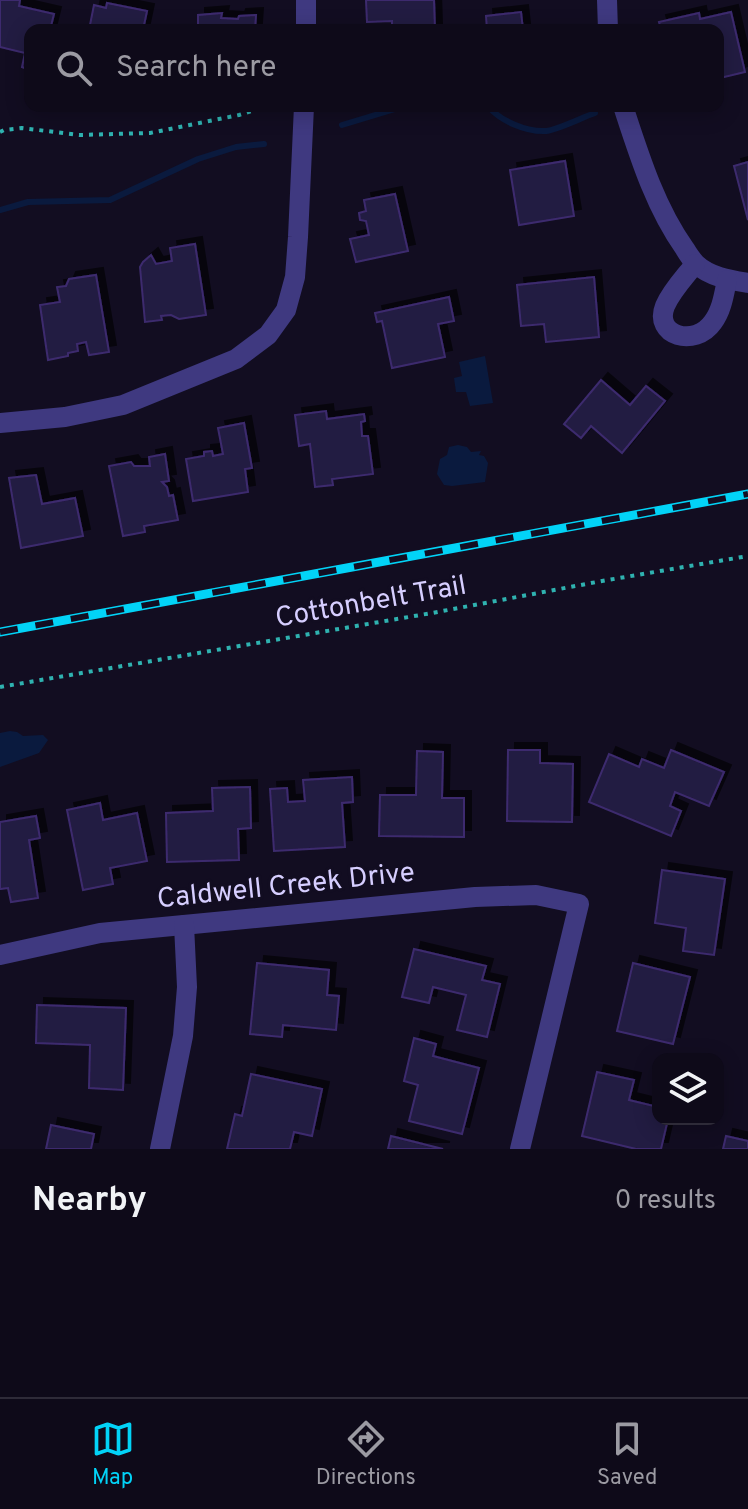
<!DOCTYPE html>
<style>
body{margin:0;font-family:Overpass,sans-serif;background:#1c1826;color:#f1f3f6}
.controls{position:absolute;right:24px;bottom:24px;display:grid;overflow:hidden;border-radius:16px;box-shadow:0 4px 20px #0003}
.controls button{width:72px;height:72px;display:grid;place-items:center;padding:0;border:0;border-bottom:2px solid #2e2b38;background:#0e0a19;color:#f1f3f6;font:40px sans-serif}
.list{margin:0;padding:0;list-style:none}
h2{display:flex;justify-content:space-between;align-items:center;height:104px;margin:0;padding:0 32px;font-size:34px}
h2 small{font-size:26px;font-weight:400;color:#9b9aa2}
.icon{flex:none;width:44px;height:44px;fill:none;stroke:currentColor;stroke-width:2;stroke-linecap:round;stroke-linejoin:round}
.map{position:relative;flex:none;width:748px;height:1149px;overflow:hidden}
.search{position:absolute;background:#0e0a19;box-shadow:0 4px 20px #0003;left:24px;right:24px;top:24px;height:88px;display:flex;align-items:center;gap:20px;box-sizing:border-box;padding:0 28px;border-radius:16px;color:#9b9aa2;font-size:30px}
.sheet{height:248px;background:#0e0a19}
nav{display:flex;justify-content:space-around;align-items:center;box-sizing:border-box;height:112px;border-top:2px solid #2e2b38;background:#0e0a19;font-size:22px;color:#9b9aa2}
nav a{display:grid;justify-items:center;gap:4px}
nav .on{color:#02d3f7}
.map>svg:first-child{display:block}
.water{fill:#0a1a3e}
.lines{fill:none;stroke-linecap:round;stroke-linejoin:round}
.stream{stroke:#0a1a3e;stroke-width:6}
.building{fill:#241a42;stroke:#3c2c6e;stroke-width:2;filter:url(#shadow)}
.path{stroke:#2fb2b0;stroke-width:4;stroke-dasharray:4 6;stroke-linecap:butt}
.street{stroke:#3f3980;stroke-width:20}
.rail-casing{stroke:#02d3f7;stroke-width:9}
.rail{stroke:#120d21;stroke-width:6;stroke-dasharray:18;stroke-linecap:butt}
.labels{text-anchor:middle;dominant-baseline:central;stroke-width:6;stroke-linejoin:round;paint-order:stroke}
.street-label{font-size:28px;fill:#d6ceff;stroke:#120d21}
</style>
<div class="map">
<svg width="748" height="1149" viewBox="0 0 748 1149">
<defs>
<filter id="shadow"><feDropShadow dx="7" dy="-7" stdDeviation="0" flood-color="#0009"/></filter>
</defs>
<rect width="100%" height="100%" fill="#120d21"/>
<g class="water">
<path d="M485,356L493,403L470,406L466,392H456L454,378L462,376L459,362Z"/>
<path d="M458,445L467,447L471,452L481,451L479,455L484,456L488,463L485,482L452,486L444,485L437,474L440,459L447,455L449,447Z"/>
<path d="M10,731L17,732L23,736L43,735L48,740L39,753L0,767V733Z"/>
</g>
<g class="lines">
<g class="stream">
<path d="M488,106C500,121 526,132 546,131C557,130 583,117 595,113"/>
<path d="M342,125L405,106"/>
<path d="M0,210L28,202L110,200L198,159L236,147L264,144"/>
</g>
</g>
<g class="building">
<path d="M0,0H20L19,6L54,14L50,30H30V70L22,67L25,53L0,47Z"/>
<path d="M366,0H434L435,30H392V21L367,22Z"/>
<path d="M107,3L147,11L143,30H89L94,5L106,8Z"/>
<path d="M521,12L523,30H487L486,16Z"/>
<path d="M731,12L745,72L720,78L718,30H661L659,22L699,13L700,19Z"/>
<path d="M222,13L221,18L238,19L239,16L256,15L255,30H198V15Z"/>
<path d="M565,161L574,216L519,225L510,170Z"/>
<path d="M748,162V220L734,166Z"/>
<path d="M395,194L408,251L356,262L350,239L369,235L366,221L360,220L359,213L366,211L364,200Z"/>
<path d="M195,244L206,315L179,319L171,315L161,316L162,320L145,322L140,267L143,262L151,255L156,264L172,261L170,248Z"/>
<path d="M96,275L109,352L89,355L86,342L77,344L78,351L68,353V356L48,360L40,305L60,302L57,287L66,286L69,279Z"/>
<path d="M594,277L599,337L546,342L544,324L521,326L517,285Z"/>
<path d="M449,297L454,321L438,324L445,357L392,368L382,321L377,322L375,313Z"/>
<path d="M601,380L630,405L646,386L665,401L622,453L591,426L581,438L564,424Z"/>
<path d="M326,411L327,419L364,414L365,421L361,422L362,436H368L373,474L332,479L333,485L315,487L310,444L299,446L295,415Z"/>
<path d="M244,423L252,468L245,469L248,492L193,501L186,459L204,456V452L212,451L213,456L223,454L218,428Z"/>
<path d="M165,454L169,481L162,482L167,487L169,496L173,495L178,520L144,526L145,532L123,536L109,466L131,462L134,466H150L149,457Z"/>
<path d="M36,475L42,504L75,498L83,536L21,548L9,478Z"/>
<path d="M508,750H540V763L573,764L572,822L507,821Z"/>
<path d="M671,750L724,772L709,806L675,792L670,806L681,811L671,836L589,802L609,754L639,767L642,759L664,768Z"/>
<path d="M417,751L443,752L442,798H464V837L379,836L380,795H416Z"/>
<path d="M352,777L353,802L342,803L345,847L274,851L270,789L287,788L288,802L305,801L303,780Z"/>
<path d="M250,787L251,828L238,829L239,860L167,862L166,813L213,811L212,788Z"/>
<path d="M100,803L103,820L137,813L147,861L110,868L113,884L83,890L67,810Z"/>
<path d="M36,816L40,838L29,840L38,898L11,902L8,888L0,889V822Z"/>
<path d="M662,870L725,879L714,955L683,951L686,928L655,923Z"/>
<path d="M414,949L486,966L482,980L500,984L487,1037L457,1030L466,995L433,987L429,1003L402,997Z"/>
<path d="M257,963L329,970L327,995L339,996L336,1030L283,1025L282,1037L250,1034Z"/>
<path d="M633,963L690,977L673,1044L617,1031Z"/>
<path d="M37,1005L126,1008L123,1090L89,1088L90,1045L36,1043Z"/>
<path d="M414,1038L436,1044L433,1056L479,1068L462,1134L409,1121L418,1085L404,1081Z"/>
<path d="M597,1072L634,1080L629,1100L658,1107V1119H668L661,1149H636L582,1136Z"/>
<path d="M251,1074L322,1089L312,1136L294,1132L290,1149H227L235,1114L242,1116Z"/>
<path d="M51,1125L94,1134L91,1149H46Z"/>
<path d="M391,1136L443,1149H388Z"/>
<path d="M726,1136L748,1141V1149H723Z"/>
</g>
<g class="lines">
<g class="path">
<path d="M0,132L4,130L22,128L79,135L150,133L239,115L268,106"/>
<path d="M0,687L432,613L602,581L748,556"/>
</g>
<g class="street">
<path d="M607,0L608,30"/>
<path d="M306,30V0"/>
<path d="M623,106C639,155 655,207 685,249C688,254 692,260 696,264C710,277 730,280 748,283"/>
<path d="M695,264C685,277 672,290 665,306C653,336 695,348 713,322C722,310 724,294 727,280"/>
<path d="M0,423L65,417L123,405L236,359L268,335L286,310L295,277L298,237L304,106"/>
<path d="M0,955L100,933L475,897L536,895L579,904L520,1149"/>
<path d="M160,1149L183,1036L187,987L184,925"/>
</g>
<defs>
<path id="rail" d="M0,632L748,494"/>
</defs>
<use href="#rail" class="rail-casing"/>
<use href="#rail" class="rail"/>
</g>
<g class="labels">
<g class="street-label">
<text transform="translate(371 603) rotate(-10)">Cottonbelt Trail</text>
<text transform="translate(286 887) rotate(-6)">Caldwell Creek Drive</text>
</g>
</g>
</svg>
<div class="controls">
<button><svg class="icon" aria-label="layers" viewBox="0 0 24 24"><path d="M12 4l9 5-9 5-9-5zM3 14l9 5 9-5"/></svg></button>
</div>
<div class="search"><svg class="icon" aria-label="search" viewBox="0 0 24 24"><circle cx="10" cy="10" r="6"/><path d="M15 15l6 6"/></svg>Search here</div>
</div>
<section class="sheet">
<h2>Nearby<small>0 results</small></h2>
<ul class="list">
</ul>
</section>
<nav>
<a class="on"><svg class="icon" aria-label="map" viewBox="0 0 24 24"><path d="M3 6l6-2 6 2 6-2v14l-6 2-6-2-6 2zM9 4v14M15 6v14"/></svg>Map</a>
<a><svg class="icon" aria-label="directions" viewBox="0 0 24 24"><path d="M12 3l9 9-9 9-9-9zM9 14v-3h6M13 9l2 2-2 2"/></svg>Directions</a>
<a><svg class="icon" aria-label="saved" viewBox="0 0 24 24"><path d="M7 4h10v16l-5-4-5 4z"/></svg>Saved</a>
</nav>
